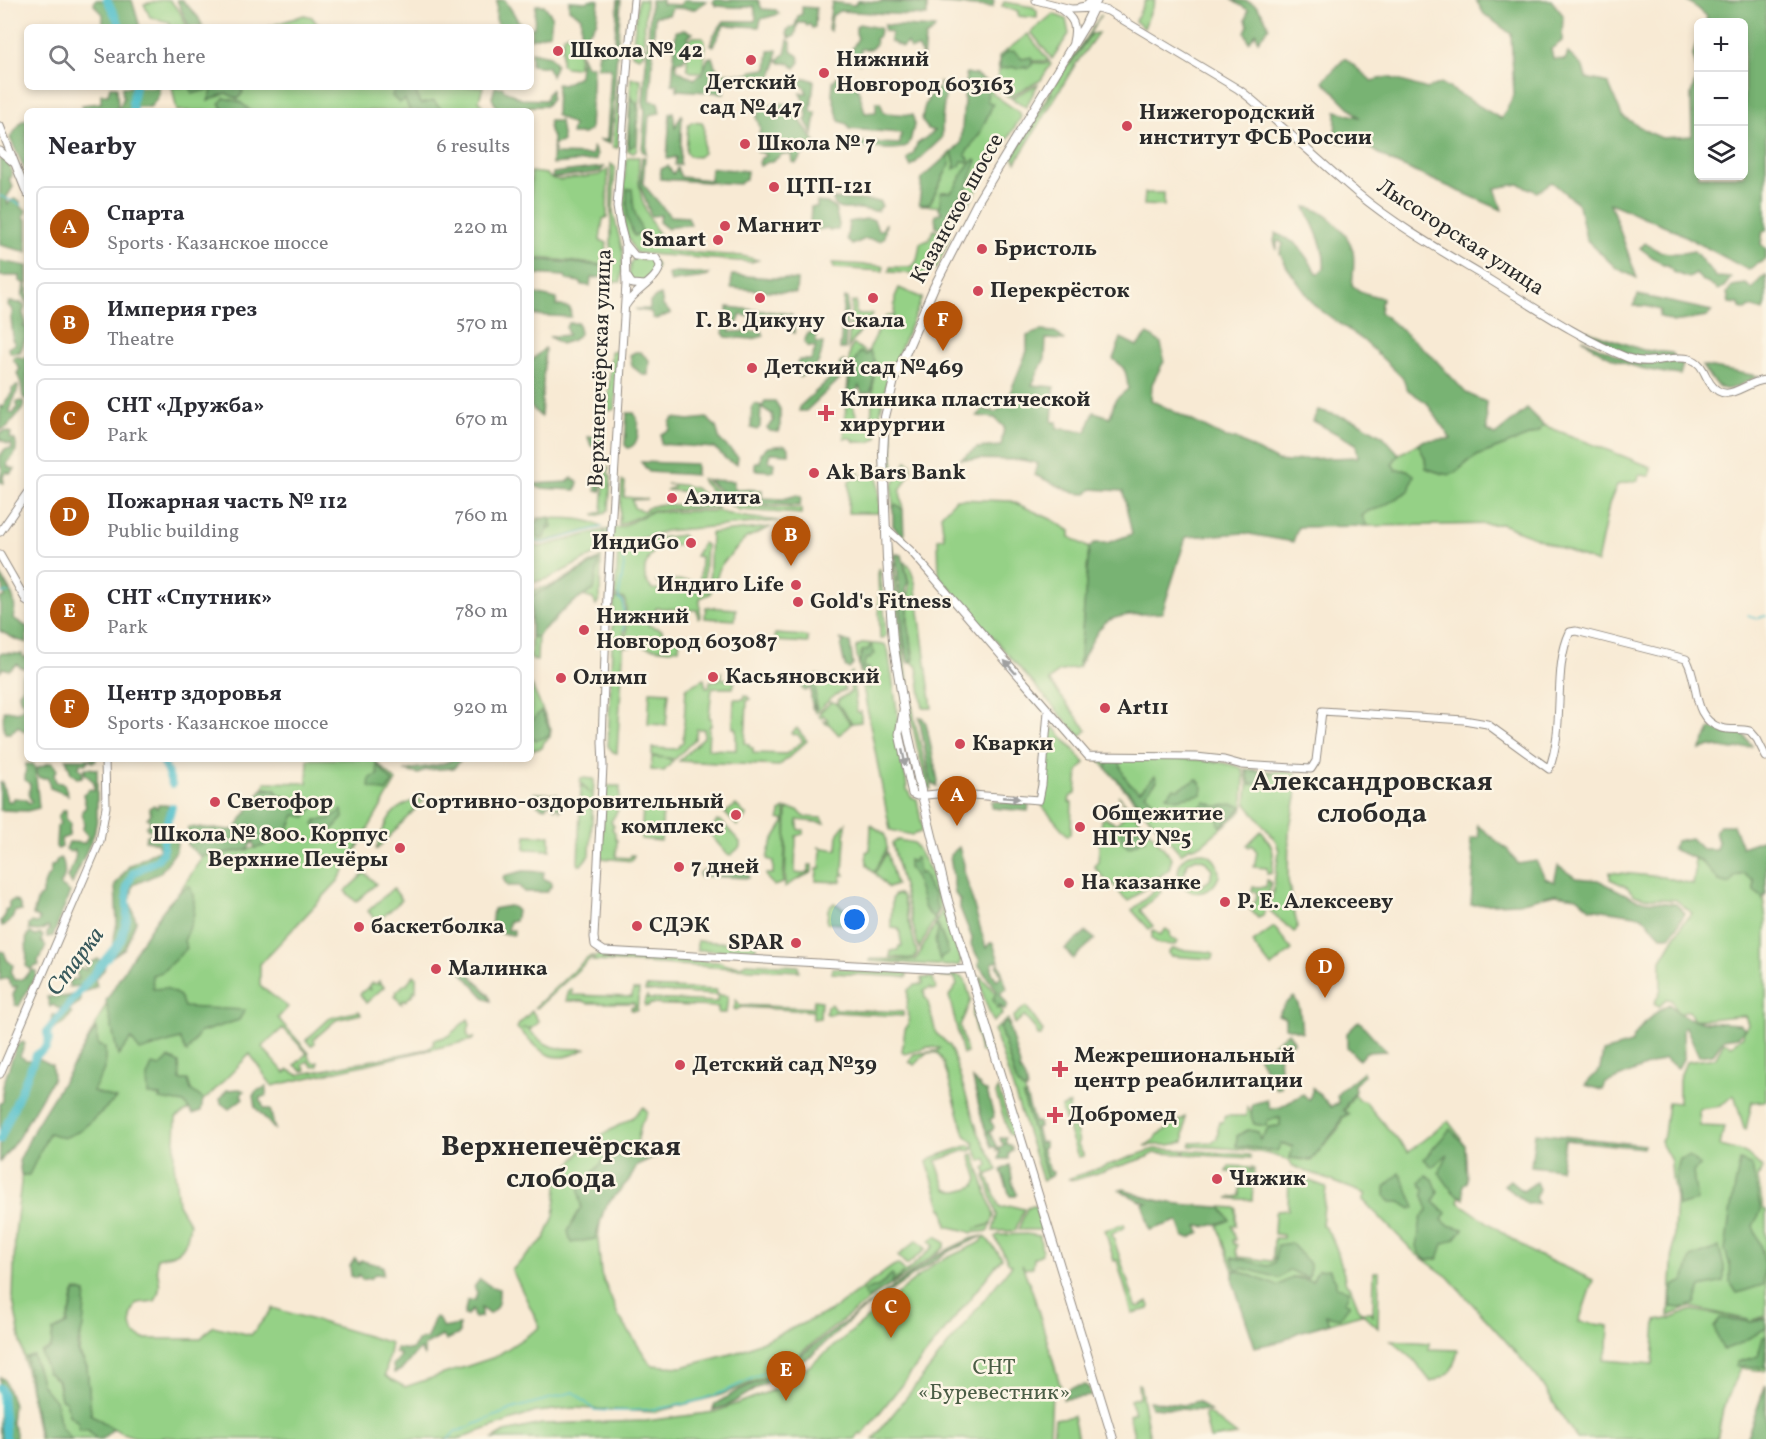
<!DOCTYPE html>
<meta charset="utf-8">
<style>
body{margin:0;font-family:Vollkorn,serif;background:#f2f2f3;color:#2b2b33}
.controls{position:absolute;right:18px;top:18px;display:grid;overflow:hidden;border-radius:9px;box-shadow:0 3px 9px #0003}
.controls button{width:54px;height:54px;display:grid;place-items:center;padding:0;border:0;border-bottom:2px solid #e1e1e2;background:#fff;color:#2b2b33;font:30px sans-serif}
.you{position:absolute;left:855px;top:920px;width:21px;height:21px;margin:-15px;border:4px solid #fff;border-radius:50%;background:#1a73e8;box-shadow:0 0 0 9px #1a73e833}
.badge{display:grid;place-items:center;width:39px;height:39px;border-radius:50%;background:#b45309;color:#fff;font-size:20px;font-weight:700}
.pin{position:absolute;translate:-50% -50px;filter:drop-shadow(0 2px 3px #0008)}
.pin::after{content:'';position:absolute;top:32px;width:21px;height:18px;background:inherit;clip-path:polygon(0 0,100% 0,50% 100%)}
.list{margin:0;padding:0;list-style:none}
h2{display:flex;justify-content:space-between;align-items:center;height:78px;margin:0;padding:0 24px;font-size:26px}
h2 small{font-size:20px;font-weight:400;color:#7c7c81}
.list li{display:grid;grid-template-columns:39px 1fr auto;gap:18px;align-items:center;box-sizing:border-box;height:84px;margin:0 12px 12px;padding:0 12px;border:2px solid #e1e1e2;border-radius:9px}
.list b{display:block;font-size:22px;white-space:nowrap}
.list p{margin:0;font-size:20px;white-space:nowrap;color:#7c7c81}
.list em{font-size:20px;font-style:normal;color:#7c7c81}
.icon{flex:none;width:33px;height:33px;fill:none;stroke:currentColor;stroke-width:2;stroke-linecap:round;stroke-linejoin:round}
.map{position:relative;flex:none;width:1766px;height:1439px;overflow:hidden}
.search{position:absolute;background:#fff;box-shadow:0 3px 9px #0003;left:24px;top:24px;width:510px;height:66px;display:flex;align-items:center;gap:15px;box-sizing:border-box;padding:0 21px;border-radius:9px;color:#7c7c81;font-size:22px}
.panel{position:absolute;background:#fff;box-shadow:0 3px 9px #0003;left:24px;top:108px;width:510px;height:654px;border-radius:9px}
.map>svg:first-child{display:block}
.green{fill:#95d186;stroke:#607e58;stroke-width:1.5;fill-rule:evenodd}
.forest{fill:#78b373;stroke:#526f4f;stroke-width:1.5}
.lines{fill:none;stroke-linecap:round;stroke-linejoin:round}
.stream{stroke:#53c0ca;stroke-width:1.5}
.river{stroke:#53c0ca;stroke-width:8}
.secondary-casing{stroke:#928a80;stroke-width:9}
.primary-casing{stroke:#928a80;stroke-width:10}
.secondary{stroke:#fff;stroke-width:7}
.primary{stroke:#fff;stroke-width:8}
.oneway{fill:#a0a0a0}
.poi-dot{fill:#d1495b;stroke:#fcf5e5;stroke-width:2}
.labels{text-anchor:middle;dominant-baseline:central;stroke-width:5;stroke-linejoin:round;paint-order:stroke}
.poi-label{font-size:22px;font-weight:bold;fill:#2b2b2b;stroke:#fcf5e5;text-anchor:start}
.street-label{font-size:22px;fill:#2b2b2b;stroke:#fcf5e5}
.park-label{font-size:22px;fill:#4b5d46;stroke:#fcf5e5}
.water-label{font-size:24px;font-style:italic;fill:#37585b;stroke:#fcf5e5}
.district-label{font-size:28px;font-weight:bold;fill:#2b2b2b;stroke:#fcf5e5}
</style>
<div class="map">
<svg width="1766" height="1439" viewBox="0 0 1766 1439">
<rect width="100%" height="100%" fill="#fcf5e5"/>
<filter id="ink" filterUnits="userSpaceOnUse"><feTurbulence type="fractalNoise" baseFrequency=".0167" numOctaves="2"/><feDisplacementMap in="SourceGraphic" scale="12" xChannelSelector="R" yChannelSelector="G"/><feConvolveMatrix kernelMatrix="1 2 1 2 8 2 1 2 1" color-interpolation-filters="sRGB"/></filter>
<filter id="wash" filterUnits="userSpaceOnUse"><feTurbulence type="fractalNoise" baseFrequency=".008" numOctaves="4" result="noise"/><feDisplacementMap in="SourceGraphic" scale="24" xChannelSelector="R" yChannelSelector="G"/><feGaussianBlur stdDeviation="1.35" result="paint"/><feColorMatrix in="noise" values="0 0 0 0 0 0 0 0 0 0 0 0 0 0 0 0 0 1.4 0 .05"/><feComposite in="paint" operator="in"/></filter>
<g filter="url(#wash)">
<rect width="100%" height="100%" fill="#f8ead4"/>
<g class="green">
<path d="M162,0H170L180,12L187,27H170L169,22L150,17L144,4Z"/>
<path d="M638,0H646L643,54L639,57L632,54Z"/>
<path d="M1146,0H1155L1144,28L1135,21Z"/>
<path d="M1004,2L1033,7L1037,11V18L1018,16V11L1002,6Z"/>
<path d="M1053,14L1066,19L1069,34L1052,59L1031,32Z"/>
<path d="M304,15L312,17L317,24L356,27H268Z"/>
<path d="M1101,15L1070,65L1091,34L1098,33L1075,65L1016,162L1013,157L1053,92L1011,157V154L1057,81Z"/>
<path d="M568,33L577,34L580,38L578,66L575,68L565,67L561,64L563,37Z"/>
<path d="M1028,34L1049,61H999V56Z"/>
<path d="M693,37H702L705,41L704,69L702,72H691L687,68L688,40Z"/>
<path d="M999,62L1050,63L1051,64L1041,80L1009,97L997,89Z"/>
<path d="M618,78H622L618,148L613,147Z"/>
<path d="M631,78L641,79L637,149L633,153L627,150Z"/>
<path d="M988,82H990L993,94L1020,113L1021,117L969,203L953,206L958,198L971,161L959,184L951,192H942L939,207L925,205L930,203L950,164L948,155L951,152L955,163L954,168L962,160L967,162L965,154L979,135L993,104L987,101Z"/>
<path d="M1038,84L1026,107L1011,98Z"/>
<path d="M172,87H483L479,100L485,111H177Z"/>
<path d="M691,122L702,123L704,127L703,153L698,157L689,156L686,152L688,126Z"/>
<path d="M629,157H639C636,204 647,211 667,251L742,256L758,260L752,262L636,253C617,226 624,191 626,160Z"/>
<path d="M611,164L615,167L613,212L623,253L621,282H611Z"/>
<path d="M608,169L607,217L603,219L600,240L607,243L604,265L531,257V172L547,174L550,178L559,180L599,175Z"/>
<path d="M1145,193H1164V206L1144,205Z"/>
<path d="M934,230L950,236L936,269L934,268L927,274L889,272L890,267C915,268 917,269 920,243L929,240Z"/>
<path d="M633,259L654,260L657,266L654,273L643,282L632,281L629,276L630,265Z"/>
<path d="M832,263L884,266L883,271L834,268Z"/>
<path d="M899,288L922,298L887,380L878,424L876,426L865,424V422L871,421L874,372L859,368L850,396L858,421L860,422L862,428L877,429V437L870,442H855L851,438H844L850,350L854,344L867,353L886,316H894L895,297Z"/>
<path d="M852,302H856V314H873L848,348Z"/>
<path d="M611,351H618L615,409L608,411Z"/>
<path d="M1543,425L1651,467L1650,476L1639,475L1638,480L1617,485L1609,504L1597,563L1502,524L1367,526L1362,516L1368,511L1380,508L1407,470H1396L1392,464L1399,454L1418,444L1425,458L1426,468C1462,482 1450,471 1477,456L1539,432Z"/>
<path d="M889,428L892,430L894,472L890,475Z"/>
<path d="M907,461L911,464V471L900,491L903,510L896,505L893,508L892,486Z"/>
<path d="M605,467H609L608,475L611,476L609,509L603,514L595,516V514L602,512Z"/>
<path d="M859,472L861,479H864L866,472L874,475L878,479L880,513H848L849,481Z"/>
<path d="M701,478L734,505L801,509V514L739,510L720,500L703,483Z"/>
<path d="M622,481L625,482L624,497L647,499L632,500L634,508L644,511C654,500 681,506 696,506L697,502L695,501L692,492L666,490L673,488L674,485L667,484C696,485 697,487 718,508L653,510L619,525Z"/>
<path d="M956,499L1011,501L1053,520L1070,531V537L1089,548L1079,667L1058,672L1049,681L1087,730L1080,737L939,576L938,539L944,538L941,515Z"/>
<path d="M718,511L736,516L778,521L665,531L605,550V530L621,527L651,512Z"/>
<path d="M538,518C559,519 586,516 602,527L539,543L531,541V524Z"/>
<path d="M771,527L746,538L721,565L710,594L700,598V618H698L697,610L656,608L654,619L648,620V625L662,630L663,635L680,638L679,648L670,650L644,647L642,641H632L631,647H626L627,620L625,599L615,596L618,550L659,538L682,535L684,538L683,545L657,547C646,560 638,575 652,589L709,591L711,533Z"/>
<path d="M604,530L603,550L550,578L531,583V545L540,547Z"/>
<path d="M703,543L706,545L704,583L701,586L658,584L656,582L665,580L700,581L701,557L695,556Z"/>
<path d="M892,544L905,662L915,722L931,789L928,788C905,708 894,627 892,544Z"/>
<path d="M601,557L600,598L596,605L593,599L583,596L561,611L553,623L538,633L537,661L531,659V591L556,584Z"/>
<path d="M904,562L909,565L915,582L932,708H923L917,667L912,662L914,659L908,621L909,582Z"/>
<path d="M878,569H880L886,633L885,637L880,639Z"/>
<path d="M614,598L623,600L625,620L622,671L611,670Z"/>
<path d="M706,607L736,609L735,620L705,618Z"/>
<path d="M775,634L805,636L808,637V643L775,641Z"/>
<path d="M863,643L885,645L888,650L898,717L896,731L906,779L907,789L911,797L917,799L922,827L921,832L912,835L890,830L856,650V647Z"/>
<path d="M611,671L622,672L617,753L613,752L608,746Z"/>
<path d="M722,672V679L735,680L733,688H712L709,717L711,718V726L709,727L708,749L736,750V728H733L734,699H744L745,695L751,699L747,701L745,743L749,744V747L753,748V753L786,754L803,741L797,734L794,735L791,733L797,728L807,741L779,766L679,761L704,737V729H697L695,739L675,759L652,756V748L676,749L683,742L686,688L704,679L706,687H709L710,681H718V676Z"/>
<path d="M852,672L857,712L860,713L861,711V722L852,723L837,703L839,699L851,692L848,676Z"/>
<path d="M816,675L832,678L833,684L842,683L845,690L831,698L816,713L812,708V704L815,709H817C815,701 810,683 813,677L816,678Z"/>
<path d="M531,684L551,729L550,737L544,742L542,748L531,750Z"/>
<path d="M650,691L669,692L666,725L648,724Z"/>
<path d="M831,702L836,703L851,724L839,735L829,724H826L824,721L828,722V720L823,715L821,718L819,716L820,712Z"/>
<path d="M1054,727L1085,763L1078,771L1076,793L1070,797L1069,802L1072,803L1071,833L1068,836L1043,807L1042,802L1048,736Z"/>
<path d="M652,757L667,758L673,761L664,771L651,770Z"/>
<path d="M308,759H373L396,781L338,881L260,964V986L288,1007L278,1018L309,1053L308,1056L314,1063L318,1062V1066L313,1067L308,1061L302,1065L306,1070L302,1071L295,1065L307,1053L283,1028L262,1047L285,1073L289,1070L298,1075L428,1049L434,1044L433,1040L448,1036L468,1019L470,1024L467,1034L470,1038H474L472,1040L272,1086L250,1054L209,1096L176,1118L174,1162L178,1204L190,1224C185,1250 184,1253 157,1258C155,1277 165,1281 155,1301L137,1303C130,1314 129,1323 134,1334L144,1339H200L213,1326L251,1335L273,1308L391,1343L385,1376L405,1387L495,1357L540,1327L512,1270L545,1238L554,1216L558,1180L586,1144L632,1118L643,1107L648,1112L641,1124L631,1172L602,1208L598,1239L601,1274L618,1315L651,1365L682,1367L738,1352L831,1311L893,1266L898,1264L906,1272L934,1246L930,1241L936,1236L945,1243V1247L892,1285L904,1273L773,1374L721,1395L655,1412L573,1408L536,1412L457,1439H179C167,1435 158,1439 146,1438C123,1437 109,1426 91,1414L87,1367L79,1352L86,1293L76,1290C71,1298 72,1301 71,1309C70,1314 67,1318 66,1324L53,1331L51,1348L41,1352L47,1372L57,1380L61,1399L66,1401L69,1415L78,1422L79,1430H88L96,1439H39L13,1300L15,1234L23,1165L109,999L203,856L235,852L264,846L270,841L286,835L295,815L313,807L279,795L275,789L264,788L265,782L307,783Z"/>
<path d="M1098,759C1138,759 1206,754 1242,768L1244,776L1243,807L1242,811L1201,845L1188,848L1181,854Z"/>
<path d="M1245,769L1296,773L1298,775L1296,798L1289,831L1288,880L1297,925V929L1294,932L1270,911L1279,851L1276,841L1246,804L1248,786Z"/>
<path d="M581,778L594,779L590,854L581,865H578L581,784L590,794L580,781Z"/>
<path d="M605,786H620L619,808L611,822L614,826L612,828L615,833V838L617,840L616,857L630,858L631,855H634L632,861L601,858Z"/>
<path d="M1118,795L1172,858L1169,869L1129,901L1123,897L1113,884L1107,882L1094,866L1098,862L1101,820L1105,818L1116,824L1130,811Z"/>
<path d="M425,799L376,850C384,821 393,802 425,799Z"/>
<path d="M736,805L747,816L737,826L725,813Z"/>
<path d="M643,807L663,808L661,841L641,839Z"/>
<path d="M785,809L786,833L783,883L774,886L767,878L766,874H773V861L767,859C769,844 777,834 785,821L779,819L780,812Z"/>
<path d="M787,809L798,810L804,817L822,818L825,823L797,820L799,830H804L803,834L796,836L795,873L803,874L809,872V865H812V872C802,878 796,879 785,887Z"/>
<path d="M717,821H721L740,842V847L731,855L727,854L708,832Z"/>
<path d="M846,823L843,872L845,875H841V882L816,881L817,869L820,868L821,849L818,847L837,850L838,833Z"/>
<path d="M871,825L885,834L887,848L874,873L867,865L866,852L870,850Z"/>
<path d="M1261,831C1274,847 1275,852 1272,873L1267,874V868L1254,867L1257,852L1252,845L1249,847L1247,845Z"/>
<path d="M526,835L550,836V850L525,849Z"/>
<path d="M898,840L914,843L930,870L941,907L919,949L892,843Z"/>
<path d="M887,852L896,885L888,888L875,873Z"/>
<path d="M1199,852C1212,854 1219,862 1219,876C1213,893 1195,898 1182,885C1173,869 1181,853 1199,852ZM1196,858L1204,860L1212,869L1210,880L1201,886L1190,884L1184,875L1187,863Z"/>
<path d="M1694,858L1708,867L1719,881L1744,874L1754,880V891L1763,898L1766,921V1101L1752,1102L1746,1130L1744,1129L1735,1097L1733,1095L1721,1106L1699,1109L1700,1126L1724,1127L1720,1146C1739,1150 1749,1153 1762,1168L1758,1178L1763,1209L1766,1210V1316L1752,1320L1766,1318V1369L1765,1371L1740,1368L1723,1409L1717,1439H1577L1537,1377L1503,1338L1448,1277L1416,1254L1363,1200L1366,1194L1292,1166L1290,1161C1259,1148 1223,1148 1190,1146L1191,1143L1212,1142L1217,1139L1219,1122H1223L1225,1116H1246L1247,1107L1251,1112L1254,1124L1266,1126L1268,1120L1280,1118V1126L1269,1127L1260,1140L1258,1132L1248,1130L1237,1136L1236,1146L1276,1151L1281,1144L1293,1147L1290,1158L1311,1161L1338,1129L1343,1117L1349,1114L1344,1111L1354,1094L1359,1100L1365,1102L1408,1152L1448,1121L1461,1138L1465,1173L1458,1202L1533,1253L1593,1280L1579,1322L1609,1326L1608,1348L1603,1360L1653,1364L1656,1321L1673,1318L1692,1310L1749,1320L1691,1307L1669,1316L1676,1198L1672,1179L1671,1161L1660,1141L1664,1135L1668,1102L1679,1103V1079L1686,1062L1715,1058L1724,1042L1732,1045L1743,1036L1744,1030L1748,1024L1745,1016C1727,1015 1711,1021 1693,1019L1689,1011H1684L1681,1014L1676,1011L1672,1000L1666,999L1659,1007L1654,1004L1661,989V960L1683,923L1692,913L1676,900L1645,898L1634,895L1627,887L1610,879V872L1663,877L1693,884L1695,871Z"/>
<path d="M365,873L376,884L356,902L345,891Z"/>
<path d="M1267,880L1271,883L1267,904L1263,916L1258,918L1249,908L1256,901L1257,892L1252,891L1253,887H1266Z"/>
<path d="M393,888L402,900L377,922L368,911Z"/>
<path d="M1158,888L1161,892L1140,910L1153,926L1149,929L1132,910Z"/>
<path d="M899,894L903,897L917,953L914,959L890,957L891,951L898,950L899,946H902L899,929L892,928L891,925L892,900L894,895Z"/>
<path d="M834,903L846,910L845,924L827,923L828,909Z"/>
<path d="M943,909L961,960L959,965L950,966L869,961L870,959L916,960Z"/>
<path d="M1274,927L1292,950L1271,967L1252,943Z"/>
<path d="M1166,929L1170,932L1171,939L1178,941L1176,945L1159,944L1152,939V932L1154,930L1160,935Z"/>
<path d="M697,941L756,944L755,952L697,950Z"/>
<path d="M1172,949L1211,952L1214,954L1213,958L1212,959L1170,956L1169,952Z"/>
<path d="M597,955L643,958V963L592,961Z"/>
<path d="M593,956L537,1008L535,1007L588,957Z"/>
<path d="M644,958L721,962L725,965H732V968L644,963Z"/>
<path d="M746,963L798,966L799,971L734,968V965L741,966Z"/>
<path d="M832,968L907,972V977L832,973Z"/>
<path d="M954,974L955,977L957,975L965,980L971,1000L960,1026L967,1053L963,1054L949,996L957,985L955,978L941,977L945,975Z"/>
<path d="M414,975L416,977V991H413L414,993L405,1001L403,1000L402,1004L394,995L397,994L396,992L405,984L407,985V983Z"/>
<path d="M980,976L996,993L993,999L997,1008L1000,1005L1003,1014L993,1022L983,995Z"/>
<path d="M922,978H933L936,989L932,990L930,988L924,990L925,998L927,999L936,1033L950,1046L978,1132L998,1170L987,1175L1000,1208L1012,1206L1024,1209L1015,1231H993L997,1215L985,1176L987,1175L984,1168L988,1165L986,1159L981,1161L974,1147V1143L965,1135L943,1061L938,1053C921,1051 926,1056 915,1065L909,1062L914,1054L937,1051L940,1048L928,1047L905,1054L902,1052L905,1029L908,1025L909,1018L907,1010L908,990L915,985L923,984Z"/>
<path d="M379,981V984L381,983L384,987L366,1003L360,994L367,988L371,991L368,987L372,983L376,984Z"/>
<path d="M646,987L716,990V995L645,991Z"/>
<path d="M572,989V995L632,997L633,990H639L637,1010H631V1007H635L634,1003H588L583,1001H566L569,990Z"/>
<path d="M718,995L728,996L726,1013H718V1007L649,1004V1006H645L644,1003L647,996L649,999L717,1002Z"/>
<path d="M736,1000L740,1005L813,1008L814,1000L821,1001L820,1018L813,1019V1011L741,1007L736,1010L734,1009Z"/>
<path d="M831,1004L834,1009L903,1012V1016L834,1012L830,1015L826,1013L827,1006Z"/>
<path d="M975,1005L989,1053L980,1051L972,1015Z"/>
<path d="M1026,1006L1043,1031L1041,1036H1038L1036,1030L1024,1016L1015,1024L1013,1017Z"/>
<path d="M359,1011L361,1014L336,1020L314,1039L315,1043L311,1046L306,1040L330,1018Z"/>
<path d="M532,1011L539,1022L532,1028H522L531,1029L530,1031C550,1051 557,1048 585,1049C552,1068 541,1051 517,1028L519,1024Z"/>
<path d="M1008,1019L1010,1027L1008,1023H1003L1000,1029L1017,1084L1025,1091L1026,1096L1023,1097L1047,1178L1043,1181L994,1030Z"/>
<path d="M998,1088L1014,1134L1013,1136L1009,1134L996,1094Z"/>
<path d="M1070,1104L1068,1116L1071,1128L1075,1127L1079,1142L1077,1143L1084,1156L1078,1157L1061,1108Z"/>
<path d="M1185,1117L1184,1141C1171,1148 1159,1143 1145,1146L1155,1139L1156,1136Z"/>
<path d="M970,1145L973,1149L971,1151L966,1150L936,1161L946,1189C956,1194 965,1189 975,1186L978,1179L970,1155L974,1154L994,1216L991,1224L974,1229L991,1225L989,1231L971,1233C966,1229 955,1229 947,1226L944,1209H942L927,1162L934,1157Z"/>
<path d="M1154,1149L1183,1150V1154L1154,1153L1148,1157L1075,1180L1068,1179Z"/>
<path d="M1185,1150L1250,1155L1251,1158L1184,1154Z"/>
<path d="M1229,1166L1249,1167L1251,1172L1252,1167L1254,1168L1252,1200L1228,1198L1240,1196L1241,1172H1227Z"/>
<path d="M1291,1174L1326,1187L1322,1225C1334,1235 1339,1256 1343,1271C1345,1276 1344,1280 1347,1285L1350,1286L1361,1314L1330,1323L1324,1314L1344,1302L1336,1287L1298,1277H1292L1279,1286C1262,1283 1249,1271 1233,1271L1218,1225L1230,1220L1221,1207L1236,1208V1226H1232L1236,1240H1233L1234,1244L1237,1245L1236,1251L1239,1257L1271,1261L1273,1259L1274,1238H1283V1235L1274,1234L1275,1213L1277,1211L1288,1210L1289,1175Z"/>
<path d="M1032,1206H1035L1042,1230H1018L1027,1208Z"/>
<path d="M1124,1224L1125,1227L1112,1234L1136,1306L1139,1307L1148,1302L1150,1306L1149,1309L1132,1313L1117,1260L1114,1261L1105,1230Z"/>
<path d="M1026,1234L1040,1236L1042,1254L1034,1258L1033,1267L1025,1269L1022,1265L1033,1293L1061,1388L1052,1391L1050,1434L1044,1439H873L1012,1265L1008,1262L995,1237L998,1235Z"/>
<path d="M985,1236L1002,1258L862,1435L860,1434L855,1439H493L505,1432L542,1424L646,1421L715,1412L776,1389L812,1364L934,1264L981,1242Z"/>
<path d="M917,1240L926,1249L907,1265L898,1256Z"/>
<path d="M1374,1272H1379L1378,1328L1361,1312H1372L1373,1317Z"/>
<path d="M1391,1340L1429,1343V1349L1458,1350C1452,1371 1453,1374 1431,1382L1412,1358Z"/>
<path d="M1138,1384L1140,1385L1150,1439H1135L1129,1415L1134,1413L1130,1400L1139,1397Z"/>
<path d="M1208,1413L1237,1435L1210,1439L1204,1414Z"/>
<path d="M1073,1416L1078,1439H1050L1053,1437L1055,1419Z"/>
</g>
<g class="forest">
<path d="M95,0H132L140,27H103V14L94,5Z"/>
<path d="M177,0H182L198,17L203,27H189Z"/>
<path d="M497,0H505L521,25L528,27H499L496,19Z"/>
<path d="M589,0H599L597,21L591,30L588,31L587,49L581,45V17L569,9V1L588,2Z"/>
<path d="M618,0H621L610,144L599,140H607L611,68L597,67L599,52L614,51Z"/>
<path d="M651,0H662V4L681,5L683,0L707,1L695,9L672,8L669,15L655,16L650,101L658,102L660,113L649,115L646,154L642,151L645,109L643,103Z"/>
<path d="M715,0H758L762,9L776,10L779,14L761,19L759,27L724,25L713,46L711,44L713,36L724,21H755L756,18L754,6C742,9 728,6 716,6L713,2Z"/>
<path d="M881,0H994L993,7Z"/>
<path d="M1232,0C1255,0 1260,6 1269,27L1258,41L1256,33L1249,42L1245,32L1248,25L1246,20L1248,10Z"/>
<path d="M1476,0H1551L1563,15L1562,41L1551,49L1553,59L1565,60L1568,53L1583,67L1586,78L1608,83L1622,116L1648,132L1662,138L1692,136L1691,94L1698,73L1693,55L1698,37V176H1744V22H1706L1707,17L1687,0H1766V231H1763L1761,244L1766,249V259L1748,270L1668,227L1610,203L1637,278L1616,268L1586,239L1579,205L1552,182L1537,192L1519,184L1495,188L1502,210L1390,161L1372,149L1335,141L1336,111L1359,117L1323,81L1345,58L1372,81L1388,77L1427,89L1441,83L1501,119L1514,95L1511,34L1484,14Z"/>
<path d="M858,1L927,4V16L839,11L832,16L830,31L828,29L832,2L854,5Z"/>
<path d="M536,5H544L552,16L550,33L531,39V28H534Z"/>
<path d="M802,7L816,8L815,27L812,28L810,24L807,26L805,23H798L795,36L790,38L787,34V30L795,26L798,16L802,14Z"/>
<path d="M859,24L880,28L879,36L875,39L876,44L871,49H861L860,63L851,58L852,49L858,38L856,33V27Z"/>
<path d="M884,25L935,28L933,32L925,37L923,59L919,48L910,49L907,43L902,47L890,41L891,32L884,31Z"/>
<path d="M685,30L693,33L688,37L685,58L683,61L676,62L677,70L694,79L703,72L708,58L712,57L715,66L721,73L749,74L752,71L767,69L769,51L777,50L776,65L770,81L714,77L711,82L723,84L724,93L677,90V85L672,84L676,31Z"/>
<path d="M788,40L791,42V51L798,56L800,62L795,68L789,63H781L778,60L785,54Z"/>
<path d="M1014,51L1022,59L1032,57V65L1027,69L1025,66L1017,69L1013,67L1000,69V58L1007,52Z"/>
<path d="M531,52L550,56L556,64L551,76L548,67L531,65Z"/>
<path d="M581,55L586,66H593L590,130L584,134H571L573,125L556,115L557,84L563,85L579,76Z"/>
<path d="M966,73L976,75L988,82L987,101L993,104L979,135L965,154L969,159L968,162L962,161L960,166L954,169L955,163L952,153L961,143Z"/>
<path d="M839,75C859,76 860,97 865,113L876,112V102H880L884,113L912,115C916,122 914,126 912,133C911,138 911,143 906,146C896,153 861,146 848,145L855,142L900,144L901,133L849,129L847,124L839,121L832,94L833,81Z"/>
<path d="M806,78L814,81L811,111L816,113L813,135L805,120L807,118L806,107L800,93H807L805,88L799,84L800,80Z"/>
<path d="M940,82L946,88L942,120V138L911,167L907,159L913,154L917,144L935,131L928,129L922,121C923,108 927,94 940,88Z"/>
<path d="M110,87H117L118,107L112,111H82V105L101,103V94H108Z"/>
<path d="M122,87H159C160,96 156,101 150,107H136V111H118L123,99Z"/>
<path d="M193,87H240L243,92L238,99L226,93L208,101L213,88L192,94L191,88Z"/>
<path d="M395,87L415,89L420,104L434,101L443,111H410L405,100L399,103L392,96Z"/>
<path d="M495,87H503V89L521,99L546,100L547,94L551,90V99L546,106L506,107L507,111H498L492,98Z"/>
<path d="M631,97L637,104L635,144L630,148L629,147Z"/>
<path d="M224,98L240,102L251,111H225L219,104Z"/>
<path d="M774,103L788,104L789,113H795L815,142L814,147L805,146L804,153L796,163L792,162L791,154H782C772,164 771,159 760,166L759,163L761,158L766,156L763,153L757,152L760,127L756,117L759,114L758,106H772Z"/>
<path d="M673,112L675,127L682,114L680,165H675L676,157L667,159L670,113Z"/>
<path d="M27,119V174L10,138L22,121Z"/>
<path d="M549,121H560L563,142L554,144V154L592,155L593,147L597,154L596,160L552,164L553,137L549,131Z"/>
<path d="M948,155L950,163L930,203L922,205L919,204L922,178Z"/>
<path d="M642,157H645L643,184L670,216L688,217L691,225L672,226L668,229L659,222L661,215L651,216L640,185Z"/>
<path d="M0,159L6,160L10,166L12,176L9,179L13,187L6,198L8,204L14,199L20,201V206L26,210L24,217L27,221V252L0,245Z"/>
<path d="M975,160L977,161L967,188L947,214L946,222L942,228L936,227L935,215L942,212L939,209L941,192H951C961,182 964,164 975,160Z"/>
<path d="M668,166L673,174L677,168L681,177L710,180L711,168L747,171L746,179L739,184L660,179L661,169Z"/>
<path d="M604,167L600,172L552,178L553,173Z"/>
<path d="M627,189H632L634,210L642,232L634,236L627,218Z"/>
<path d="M833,199L879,201L882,206L877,211C869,211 860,208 852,209C843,209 835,211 833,199Z"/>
<path d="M817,202L827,203L835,208L839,225L838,230H829L828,228L817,230L816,226L810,224L811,207H817Z"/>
<path d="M1305,207C1324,208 1349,234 1353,251C1355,263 1353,274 1352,285L1361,292L1382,298L1380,312L1432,356L1466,393L1486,402L1487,430L1495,435L1527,409L1543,425L1539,432L1477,456C1450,471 1462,482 1426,468L1425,458L1418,444L1425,440L1451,439L1427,403L1408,390L1402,377L1364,341L1315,306L1287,267L1280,253L1283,244L1279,241L1277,242V250L1274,241L1276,233L1297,244L1318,274L1324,268C1326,246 1313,227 1305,207Z"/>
<path d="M866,219L874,220L878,230H882L886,223L884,238L880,241L865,239L852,245L847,239L849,222Z"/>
<path d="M1645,243C1661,255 1676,255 1694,251L1716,277L1731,278L1724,287L1718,290C1710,284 1702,282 1696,274L1689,278L1673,272L1668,265H1663L1640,248Z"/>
<path d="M531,259L605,266L604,277L591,278L590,286L582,285L580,282L567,280L565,276L531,274Z"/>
<path d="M0,261L27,266V304C21,295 22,293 26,284L20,281V276H0Z"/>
<path d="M675,272L709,274L708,276C698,279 678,279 671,282L668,275Z"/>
<path d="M732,275L797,280L796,293L731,288Z"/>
<path d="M1766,275V303L1764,311L1750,307L1746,310L1740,308L1739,304L1729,303L1727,293L1732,286L1746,284L1752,289C1757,285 1760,278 1766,275Z"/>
<path d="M531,293L557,299L556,305L570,308L571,317L531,315Z"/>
<path d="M661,295L663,306L671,313L657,319L653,318L651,312L637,310L636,309H650V302L656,297Z"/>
<path d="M1638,295L1712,311L1707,317L1673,322L1659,316L1660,310L1645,306H1633Z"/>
<path d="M844,298H848L845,349H840Z"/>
<path d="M9,302L21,303L25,307L23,313L26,323L23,327H27V335L20,352L11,353L8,348L15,344L12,339L13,336L11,318L13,311L8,305Z"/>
<path d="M728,307L791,314L795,324L794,333L782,322L741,315L737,324L732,323L729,332L762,331L764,336L752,339L726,337L723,333C726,324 726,316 728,307Z"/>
<path d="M569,323H578L580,333L573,340L561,344L550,337L568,335L566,327Z"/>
<path d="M1040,331L1055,332L1064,340L1046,339L1045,358L1032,385L1054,387L1052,422H1057V428L1086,432L1094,412L1110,417L1115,400L1128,389C1127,374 1126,367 1113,359L1121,338L1137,346L1148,334L1161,343L1164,361L1152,384L1151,400L1226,438L1236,439L1277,461L1290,462L1304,459L1358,457L1356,444L1313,421L1318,410L1357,421L1383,436L1399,454L1392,464L1396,470H1407L1414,475L1409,491L1380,508L1368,511L1362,516L1367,526L1298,527L1293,542L1244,533L1186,537L1162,613C1147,614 1119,613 1106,622C1095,631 1085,654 1079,667L1089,548L1094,543H1107L1132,534L1123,491L1092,489L1086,494L1074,493L1035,475L1037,463L1022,460L961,459L977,448L1001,446L1004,427L995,418L977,416L983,409L995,412L1005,405L1027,351V336Z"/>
<path d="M1588,331L1643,350L1672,353L1675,357L1647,359L1630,356L1583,334Z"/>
<path d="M808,333L816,334V343H823C820,366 818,365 800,377L796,368L799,360H811L816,347L807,346L804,342Z"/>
<path d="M1582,339C1599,347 1618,357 1636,362C1650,366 1672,358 1683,364L1680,375C1645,371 1610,363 1582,339Z"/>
<path d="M545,348L541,417L531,407V361Z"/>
<path d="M870,351L876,365L871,392L862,394L859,386L855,394L854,401H847C849,382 849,368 860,352L867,355Z"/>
<path d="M635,352H640L649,360L648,375H643L632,366L630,355Z"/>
<path d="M14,356L24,358L27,356V400L23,397L21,383L17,373L20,369L13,359Z"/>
<path d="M844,361L843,376L806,411H799V407L838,371L840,363Z"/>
<path d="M1702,366L1758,376C1726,392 1723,398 1702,366Z"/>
<path d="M16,386H18C17,397 10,403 10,413L13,414L17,408V402L23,401L24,407L7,427L0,430V406L3,408L5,402L12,393V389Z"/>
<path d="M765,401H775L780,409V429L778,432L770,431L767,428L773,422L772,414L761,407L760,427L757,430L751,428L752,407L755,404L763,406Z"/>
<path d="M627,413H634C640,422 641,445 628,448L625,445Z"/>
<path d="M674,418L689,420L707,418L716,427L720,440L738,457L737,464C723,461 724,454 714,448L661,444V434L670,430V422Z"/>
<path d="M5,431L11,433L10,438L15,440C19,451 14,456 7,463L8,467L15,469L10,474L7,472L3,476L4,483L0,482L2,468L0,466V456L5,449H12L11,443L8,444L0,439V433Z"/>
<path d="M603,436L601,491H596L598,448L591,446L588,437Z"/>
<path d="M785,445L789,449V454L770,453L768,461L774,463L773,471L755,470V462H760L761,453L768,447Z"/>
<path d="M641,462L696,464V475L649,472Z"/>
<path d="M572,478L578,482L576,490L539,488L533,484L567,482Z"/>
<path d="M707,480L734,481V489L762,490V498L783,499L797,495L801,497L800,506L736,503Z"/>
<path d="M896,504L903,510L904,538L893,526V508Z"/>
<path d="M549,517L552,518L550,522L553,527L551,529L548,525V531L546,532L544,538L540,539L535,534L537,530L534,524L538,522L539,519Z"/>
<path d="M896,554L902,555L908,582L906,587L908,610L907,621L913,659L910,663L908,662L904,642Z"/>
<path d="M599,560L594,590C569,603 555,616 537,637H531V596L562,582Z"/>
<path d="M0,574C8,588 19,600 13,618L27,627V643L15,639L0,631V598L5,597L3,586L0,585Z"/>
<path d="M840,639L850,642L853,665L849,669L845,666L841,647L843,642Z"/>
<path d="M871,645L875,654L871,656L870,659H866L863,668H869V688L866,683V672L861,673L859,664L862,651L867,650Z"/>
<path d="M3,653L22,654L24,658L27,656V669L20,667L17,664L9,670L3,668L0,672V654Z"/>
<path d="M27,673V729L24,732L18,726L11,733H5C3,728 3,716 4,711L7,710L17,712L22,709L24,704L20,699L19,692L22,689V676Z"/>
<path d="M806,675L811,677V681L813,679L816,684L815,710L811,700V687L806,691L802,689L803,676Z"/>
<path d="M541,711L550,730L549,736L537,740L531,738V722Z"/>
<path d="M919,717H922L926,723L938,781L937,786L933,785L930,778Z"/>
<path d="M1711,728L1728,734L1741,731L1752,746L1733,750L1710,746L1700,750Z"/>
<path d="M66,759H95L96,761L93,762L89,760L85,764L80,763L79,768L83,772L82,777L77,778L71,773Z"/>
<path d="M453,759H461L454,768L425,770L419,774L406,771C422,765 439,768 453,759Z"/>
<path d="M1109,760H1124L1120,762C1122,775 1128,785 1140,791L1155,776L1157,781L1145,794L1152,800L1149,806L1143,807L1106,768Z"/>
<path d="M49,763H53L57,770L54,775L56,782L64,784L68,795L50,788L48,778H40L37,774V768Z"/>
<path d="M376,763L393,782L386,792L369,787L370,778L378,775Z"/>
<path d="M26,764H33L35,768L39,808L27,811L0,810V783L2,782L7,801H13L14,798L25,799L29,803L32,802L29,796L30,784L25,780Z"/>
<path d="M86,768L97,769V819L94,834L72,884L67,878C70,868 78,860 75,850L70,852L66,849L69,842L85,843L88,836L82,829L84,826L82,811L86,807L83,794L90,789L94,790V782L85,774L84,769Z"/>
<path d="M1247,770L1273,772L1269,780L1250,785Z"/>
<path d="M1197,779L1203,787L1202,794L1176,799L1166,796L1174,788L1178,789Z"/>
<path d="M262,789L275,790L278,795L314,807L306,817L295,815L286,835L280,841H270L264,846L255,848L253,843L256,836L247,850L200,856L187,845L188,827L232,830L236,828Z"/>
<path d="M534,793L557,794L564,803L563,808L560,811L558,806L555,809L551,804H547L546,808L541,807L535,803Z"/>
<path d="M992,801L1029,804L1028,811L992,808Z"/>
<path d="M1205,802C1209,803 1212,805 1216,806C1225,807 1232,801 1242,807L1239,811L1220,827L1215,812L1209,814L1207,817H1204V812L1200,807Z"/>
<path d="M154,805L157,808L158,805H169L164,822L173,826L169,830L171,834H178L176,851L160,873L133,885L130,902L136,921L125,948L110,958L117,923L115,885L129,866L160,849L157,843L145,840L147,835L150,834L154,837L159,834L156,829L148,830L146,827L151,822L147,818L151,814L149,808Z"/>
<path d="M63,810H66V820L70,823L69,836L61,839L62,847L58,849L56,847L57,826L60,824L58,817Z"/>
<path d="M342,810L343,818L331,831L314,825L316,820L329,819Z"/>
<path d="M1477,825L1508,850L1518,864L1536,861L1545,878L1554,882L1558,866L1576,878L1598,880L1637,900L1676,904L1685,913L1671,936H1661L1642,916L1590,908L1577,897L1555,894L1518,903L1471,905L1474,864L1470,839L1479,837Z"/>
<path d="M1720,825H1733L1742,847L1764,839L1766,841V893L1763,898L1754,891V880L1744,874L1735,876L1730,884L1719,881L1701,861L1672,849L1676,841L1691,838L1702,849H1716L1718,842L1715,832Z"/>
<path d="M1127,827L1140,829L1146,839L1129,847C1122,842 1119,838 1122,829Z"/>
<path d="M959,847L964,864V871L986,948L990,943H993L999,961L992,963V973L997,980L1001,976L997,966L999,963L1007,989L1000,993L1008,1006L1005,1010L1000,1005L998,1009L993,999L997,991L978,964L980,961L971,945L972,938L960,908V901L955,893L950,855Z"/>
<path d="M60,858L63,861C65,870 66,877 60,885L70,892L53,936L47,937V933L50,930L48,927L39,931L29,930V925L32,922L37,923L40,919L33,915L38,898L42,895V891L47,877L50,875L51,866L55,865L56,861Z"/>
<path d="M915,858H917L919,874L923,873C928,879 926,889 934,893L937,911L934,919L925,909L915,876L909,868V860L913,862Z"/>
<path d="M704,870L748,873L749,876V878L705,876L701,878L699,874Z"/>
<path d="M523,871L544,872L543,878L551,882V887L547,892H524L519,886H507L503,878L504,876Z"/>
<path d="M190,886C199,907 193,921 184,941L187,948L162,972L152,975L153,989L166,988L180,996L184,1007L245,1010L239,1020L199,1033L187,1053L180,1039L140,1051L131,1039L118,1056L106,1001C121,977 166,892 190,886Z"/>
<path d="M14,900L19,903L22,911H15C13,918 9,925 2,926L1,921L5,916V910L9,908V902Z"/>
<path d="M509,906L513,907L517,911L515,921L509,922L508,930H514V935L496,932L491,927L493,909Z"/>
<path d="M936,920L948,951V954L942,956L940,961L935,941C937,935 940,931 935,925Z"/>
<path d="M1086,932L1095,939L1073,959L1065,949Z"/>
<path d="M31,933L35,936L41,934L43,936L41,941L46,946L38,961L39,965L30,969L26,966C28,957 25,944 27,935Z"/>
<path d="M0,951L4,952L7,960L13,965L11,973L14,980C22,981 27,975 32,970L36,971V975L19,1006L15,1005L13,995L17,986L13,987L9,983L8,978L0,980Z"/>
<path d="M98,959L105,965L104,970L95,979L97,986L85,992L80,986L69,987V980L78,979L76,970L81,968L86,970V965Z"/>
<path d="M462,965L489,995L491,1001L486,999L457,967Z"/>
<path d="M72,995L76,998L80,996V1002L69,1010L72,1013L63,1024L54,1029L49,1027L53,1015H57L61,1008H57L53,1005L50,1007L47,997C56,995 64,999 72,995Z"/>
<path d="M1294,997C1302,1007 1300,1019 1302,1032L1285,1027V1018L1278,1015L1286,1003Z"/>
<path d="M1669,1004C1690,1027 1711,1021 1740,1024L1745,1028L1738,1037L1724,1039L1713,1054L1699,1056L1686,1027L1683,1029L1684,1057L1678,1068L1664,1059L1606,1083L1603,1090L1585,1085L1600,1069L1603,1052L1631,1044C1638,1026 1652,1014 1669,1004Z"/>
<path d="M1359,1021L1386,1051L1366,1052L1359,1060L1347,1047V1033Z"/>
<path d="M1003,1023H1008L1020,1066L1019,1069L1025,1079L1027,1090L1022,1089L1017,1084L1000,1029Z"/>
<path d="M96,1028L98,1045L105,1048V1068L93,1091L116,1099L80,1131L64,1138L49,1133L29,1175H21L19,1161L36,1125Z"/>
<path d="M1288,1032L1294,1041L1279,1053L1281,1087L1276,1089L1258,1056Z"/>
<path d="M23,1042L25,1044L20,1056L26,1060L40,1059L52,1065L53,1078L18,1138L0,1162V1104L3,1101V1086L16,1046Z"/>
<path d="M169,1058L179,1063L180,1080H188L191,1090L203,1099L201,1111L193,1114L184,1103L159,1099L160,1096L148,1095L147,1077L152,1065L160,1067Z"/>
<path d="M1363,1072L1364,1075L1354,1085L1355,1091L1343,1110L1348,1114L1342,1117L1337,1128L1311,1160L1290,1158L1293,1146L1281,1144L1277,1151L1236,1146L1237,1136L1248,1130L1258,1132L1260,1140L1269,1127L1280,1126V1118L1268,1120L1266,1126L1254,1124L1251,1116L1252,1104L1267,1100L1270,1109L1281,1107L1303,1094L1309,1100L1313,1088L1331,1107L1339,1103L1337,1096L1340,1091Z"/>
<path d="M973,1079L983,1090L987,1091L994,1117L990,1120L994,1127L992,1131H989L999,1149L1004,1144L1001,1142L1000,1138L1006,1137V1144L1010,1145L1013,1150L1009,1154V1159H999L1000,1151H997L996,1147H992L982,1120Z"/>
<path d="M266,1087V1096L260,1098L264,1109H270L275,1130L255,1107L253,1096L256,1091Z"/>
<path d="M240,1089L244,1091L241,1095L243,1098L229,1109L221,1103L220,1099L227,1090Z"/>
<path d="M1026,1096L1034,1122H1038L1039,1127L1036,1128L1040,1143L1044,1142L1045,1146L1042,1148L1050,1171L1053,1172L1052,1176L1047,1178L1023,1096Z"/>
<path d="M1450,1129L1465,1145L1467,1182L1463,1186L1464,1199L1453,1192L1439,1173L1448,1154L1432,1167L1424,1159Z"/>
<path d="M1535,1133L1644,1145L1643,1148L1565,1140L1560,1169L1531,1166Z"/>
<path d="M631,1150V1152L656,1156L637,1165L629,1180L605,1207L595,1239L571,1243L568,1231L581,1207L579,1189L609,1154L618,1156Z"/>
<path d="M1688,1156L1700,1165L1693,1172L1697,1201L1678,1206L1675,1177L1680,1159Z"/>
<path d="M1740,1161L1752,1166L1761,1211L1753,1226C1763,1251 1766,1257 1763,1285L1737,1293L1730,1282V1266L1725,1250L1731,1207Z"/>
<path d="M1010,1165L1013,1185L1017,1194L1016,1196H1010L1001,1170Z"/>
<path d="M1400,1173L1415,1207L1411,1209L1400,1202H1391L1385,1196V1187Z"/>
<path d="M1426,1175L1433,1179L1438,1192L1434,1202L1446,1213L1442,1220L1448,1225L1463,1229L1455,1239L1443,1244L1438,1259L1426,1260L1419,1253L1417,1246L1421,1218L1428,1210L1423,1196L1424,1189L1420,1183Z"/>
<path d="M1510,1180L1523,1191L1536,1182L1539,1189L1535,1198L1538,1203L1527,1204L1504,1185Z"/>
<path d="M1124,1189C1155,1204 1187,1205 1221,1207L1230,1220L1206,1227L1197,1226L1200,1232L1191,1238L1184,1237L1178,1221L1150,1230L1143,1204L1147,1203L1138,1200L1120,1190Z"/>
<path d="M983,1236L946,1253L855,1316L812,1355L729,1405L713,1410L715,1404L737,1391L773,1375L937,1255L970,1239Z"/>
<path d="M1291,1243L1310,1264V1274L1307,1278L1290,1270L1279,1278L1242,1268L1238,1271L1278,1286L1292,1277L1312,1281L1318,1270L1329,1269L1336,1281V1287L1349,1290L1348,1296L1344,1302L1350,1305L1339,1318L1325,1315L1330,1323L1299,1332L1283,1341L1255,1347L1233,1282V1271H1237L1234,1266L1232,1257L1268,1266L1274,1263L1278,1245Z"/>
<path d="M1719,1247L1724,1266V1282L1701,1287L1695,1304L1681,1308L1671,1307L1673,1286L1684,1281L1691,1258Z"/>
<path d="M355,1258L359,1264L361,1260C368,1264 375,1263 383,1266V1275L375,1274L371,1278L362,1280L359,1275L357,1278L351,1276L350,1266Z"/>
<path d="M892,1274L894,1277L891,1285L869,1299L865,1297L864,1291L879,1286Z"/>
<path d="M480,1279L490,1286L499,1289C499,1300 499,1308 489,1314L481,1308V1317L474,1318L472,1310L467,1315H464L467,1301L475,1300L477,1292L474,1287Z"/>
<path d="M76,1291L86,1293L83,1327L78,1344V1352L87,1367L91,1414L113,1429L102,1439H96L88,1429L79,1430L78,1422L69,1415L66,1401L61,1399L58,1380L47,1372L41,1353L51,1348L53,1331L67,1324C67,1318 70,1315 71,1310C73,1301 71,1298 76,1291Z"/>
<path d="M435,1317L438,1318L443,1328L459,1325V1334L446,1340L442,1336L424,1346V1356L420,1349C410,1356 407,1370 394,1373L393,1364L398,1360L400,1354L395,1353L396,1348L410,1350L414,1348L417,1341L427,1338Z"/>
<path d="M1721,1318L1752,1322L1766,1319V1328L1739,1344L1723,1350L1714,1327Z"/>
<path d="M1766,1336L1765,1367L1736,1366L1738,1362L1758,1356L1763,1337Z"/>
<path d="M33,1355L42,1385L56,1402L61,1427L72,1439H40L26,1357Z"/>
<path d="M0,1377L4,1379L13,1404L11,1422L16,1432V1439H0Z"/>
<path d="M1766,1384V1439H1746Z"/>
<path d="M1085,1385L1089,1388L1091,1396L1063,1399L1066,1392L1069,1388Z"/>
<path d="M1149,1401L1183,1405L1197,1401L1210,1411L1151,1407Z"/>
</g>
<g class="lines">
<g class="stream">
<path d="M0,196L22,205"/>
<path d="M531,541L544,543L602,527"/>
<path d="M622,553L624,565L619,595V600L623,601L624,630"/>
<path d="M0,593H9"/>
<path d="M1748,615L1756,618L1766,616"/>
<path d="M448,1439L454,1433L512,1409L574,1392L594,1410C639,1413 686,1408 728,1390C743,1383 759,1375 774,1367"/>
</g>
<g class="river">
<path d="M107,0L121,27"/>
<path d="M133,111L132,102L135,87"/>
<path d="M162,759L172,784"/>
<path d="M0,1140L36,1055L46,1048L49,1040L47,1032L121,940L127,918V886L133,873L157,860L163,852L164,832L172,807"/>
<path d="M0,1388L2,1392L6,1439"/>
</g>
</g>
</g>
<g filter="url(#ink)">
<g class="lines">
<defs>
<g id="secondary">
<path d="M634,0L628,59L617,207L620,225L625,244L626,284L607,595L602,742L603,766L594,937L595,945L604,951L946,970L969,969"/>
<path d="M1036,0L1071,9L1097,8L1108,11L1238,89C1254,100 1268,114 1282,127C1307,149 1332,172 1357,193C1398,227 1445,253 1490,280C1534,307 1579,338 1628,358C1651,367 1670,354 1690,359C1702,362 1704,374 1710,383C1727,407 1744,381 1766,380"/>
<path d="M1080,7L1086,6L1092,0"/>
<path d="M1059,8C1074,18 1077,25 1073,42"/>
<path d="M0,126L27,194"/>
<path d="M0,151L13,162"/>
<path d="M626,275L632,284L645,285"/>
<path d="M626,305C634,290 659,280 660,265L656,258L635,256L626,245"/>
<path d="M886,528L911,551L1088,756L1196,757L1224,760L1242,765L1311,769L1316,761L1322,711L1464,720L1487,724L1549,769C1566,726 1552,669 1570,632L1576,631L1686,659C1700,681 1690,718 1721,728C1731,731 1740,728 1750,731L1757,739L1766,757"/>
<path d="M0,532L27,493"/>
<path d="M0,555L27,602"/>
<path d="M903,711L899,734L912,794L917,796L946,793L1039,800L1042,785L1048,711"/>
<path d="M0,1074L100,841L106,807L105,759"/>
</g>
<path id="primary" d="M1097,0L1085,25L978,201L934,287L894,380L885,417L883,454L887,559L893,641L907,729L922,795L948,901L1113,1439"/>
</defs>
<use href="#secondary" class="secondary-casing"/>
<use href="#primary" class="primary-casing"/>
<use href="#secondary" class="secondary"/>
<use href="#primary" class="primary"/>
</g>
<defs><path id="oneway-solid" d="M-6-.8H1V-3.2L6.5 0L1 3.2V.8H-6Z" transform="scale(1.5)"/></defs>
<g class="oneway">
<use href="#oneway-solid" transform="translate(1010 667) rotate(-131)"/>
<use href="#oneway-solid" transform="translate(904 758) rotate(78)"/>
<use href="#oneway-solid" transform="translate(1011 798) rotate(5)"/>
</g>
</g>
<g class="poi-dot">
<circle cx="558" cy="51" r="6"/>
<circle cx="751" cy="60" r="6"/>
<circle cx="824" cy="73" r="6"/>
<circle cx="1127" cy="126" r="6"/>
<circle cx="745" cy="144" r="6"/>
<circle cx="774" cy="187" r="6"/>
<circle cx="725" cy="226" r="6"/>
<circle cx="718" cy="240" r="6"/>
<circle cx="982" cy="249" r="6"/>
<circle cx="978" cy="291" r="6"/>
<circle cx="760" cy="298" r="6"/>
<circle cx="873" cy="298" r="6"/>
<circle cx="752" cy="368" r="6"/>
<path d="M823 404h6v6h6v6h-6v6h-6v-6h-6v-6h6z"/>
<circle cx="814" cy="473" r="6"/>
<circle cx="672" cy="498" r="6"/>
<circle cx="691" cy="543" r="6"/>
<circle cx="796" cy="585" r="6"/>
<circle cx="798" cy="602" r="6"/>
<circle cx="584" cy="630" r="6"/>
<circle cx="713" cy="677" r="6"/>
<circle cx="561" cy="678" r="6"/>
<circle cx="1105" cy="708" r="6"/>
<circle cx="960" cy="744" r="6"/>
<circle cx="215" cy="802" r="6"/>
<circle cx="736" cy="815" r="6"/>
<circle cx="1080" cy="827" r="6"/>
<circle cx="400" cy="848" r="6"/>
<circle cx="679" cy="867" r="6"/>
<circle cx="1069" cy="883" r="6"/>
<circle cx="1225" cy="902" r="6"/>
<circle cx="637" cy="926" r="6"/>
<circle cx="359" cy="927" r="6"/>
<circle cx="796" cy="943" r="6"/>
<circle cx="436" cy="969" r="6"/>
<circle cx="680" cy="1065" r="6"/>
<path d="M1057 1060h6v6h6v6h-6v6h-6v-6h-6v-6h6z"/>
<path d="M1052 1106h6v6h6v6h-6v6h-6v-6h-6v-6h6z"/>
<circle cx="1217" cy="1179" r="6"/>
</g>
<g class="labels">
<g class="poi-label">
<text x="570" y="51">Школа № 42</text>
<text x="836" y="60">Нижний<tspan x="836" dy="25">Новгород 603163</tspan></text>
<text x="751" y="83" text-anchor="middle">Детский<tspan x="751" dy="25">сад №447</tspan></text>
<text x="1139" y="113">Нижегородский<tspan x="1139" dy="25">институт ФСБ России</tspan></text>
<text x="757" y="144">Школа № 7</text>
<text x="786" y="187">ЦТП-121</text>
<text x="737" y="226">Магнит</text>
<text x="706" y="240" text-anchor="end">Smart</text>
<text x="994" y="249">Бристоль</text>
<text x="990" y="291">Перекрёсток</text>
<text x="760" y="321" text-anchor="middle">Г. В. Дикуну</text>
<text x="873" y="321" text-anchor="middle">Скала</text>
<text x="764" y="368">Детский сад №469</text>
<text x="840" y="400">Клиника пластической<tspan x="840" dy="25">хирургии</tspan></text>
<text x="826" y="473">Ak Bars Bank</text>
<text x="684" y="498">Аэлита</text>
<text x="679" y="543" text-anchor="end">ИндиGo</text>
<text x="784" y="585" text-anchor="end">Индиго Life</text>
<text x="810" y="602">Gold's Fitness</text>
<text x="596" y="617">Нижний<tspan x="596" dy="25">Новгород 603087</tspan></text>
<text x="725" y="677">Касьяновский</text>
<text x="573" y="678">Олимп</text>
<text x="1117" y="708">Art11</text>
<text x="972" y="744">Кварки</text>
<text x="227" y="802">Светофор</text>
<text x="724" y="802" text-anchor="end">Сортивно-оздоровительный<tspan x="724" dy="25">комплекс</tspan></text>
<text x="1092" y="814">Общежитие<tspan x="1092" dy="25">НГТУ №5</tspan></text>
<text x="388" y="835" text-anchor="end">Школа № 800. Корпус<tspan x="388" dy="25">Верхние Печёры</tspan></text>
<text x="691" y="867">7 дней</text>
<text x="1081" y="883">На казанке</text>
<text x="1237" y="902">Р. Е. Алексееву</text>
<text x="649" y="926">СДЭК</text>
<text x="371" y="927">баскетболка</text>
<text x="784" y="943" text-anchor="end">SPAR</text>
<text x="448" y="969">Малинка</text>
<text x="1074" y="1056">Межрешиональный<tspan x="1074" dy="25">центр реабилитации</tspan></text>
<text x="692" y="1065">Детский сад №39</text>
<text x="1068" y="1115">Добромед</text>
<text x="1229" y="1179">Чижик</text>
</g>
<g class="street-label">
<text transform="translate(958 209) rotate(-61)">Казанское шоссе</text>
<text transform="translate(1460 238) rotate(33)">Лысогорская улица</text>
<text transform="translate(601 368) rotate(-88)">Верхнепечёрская улица</text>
</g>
<g class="park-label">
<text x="994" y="1368">СНТ<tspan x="994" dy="25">«Буревестник»</tspan></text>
</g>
<g class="water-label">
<text transform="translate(76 962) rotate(-53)">Старка</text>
</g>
<g class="district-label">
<text x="1372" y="782">Александровская<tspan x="1372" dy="32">слобода</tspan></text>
<text x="561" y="1147">Верхнепечёрская<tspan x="561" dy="32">слобода</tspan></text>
</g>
</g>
</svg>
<div class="controls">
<button>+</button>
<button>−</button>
<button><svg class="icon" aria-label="layers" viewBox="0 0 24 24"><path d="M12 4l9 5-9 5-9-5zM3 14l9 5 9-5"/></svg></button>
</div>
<div class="you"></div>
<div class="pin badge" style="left:957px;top:826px">A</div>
<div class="pin badge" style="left:791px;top:566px">B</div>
<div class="pin badge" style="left:891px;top:1338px">C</div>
<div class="pin badge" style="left:1325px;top:998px">D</div>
<div class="pin badge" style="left:786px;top:1401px">E</div>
<div class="pin badge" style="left:943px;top:351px">F</div>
<div class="search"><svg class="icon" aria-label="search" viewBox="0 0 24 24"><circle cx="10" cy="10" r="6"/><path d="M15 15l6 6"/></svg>Search here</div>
<section class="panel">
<h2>Nearby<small>6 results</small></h2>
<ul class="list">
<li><span class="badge">A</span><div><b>Спарта</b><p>Sports · Казанское шоссе</p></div><em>220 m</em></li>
<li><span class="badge">B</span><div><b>Империя грез</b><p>Theatre</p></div><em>570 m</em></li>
<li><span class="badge">C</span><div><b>СНТ «Дружба»</b><p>Park</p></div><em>670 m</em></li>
<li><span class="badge">D</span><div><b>Пожарная часть № 112</b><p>Public building</p></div><em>760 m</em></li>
<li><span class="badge">E</span><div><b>СНТ «Спутник»</b><p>Park</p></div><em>780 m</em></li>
<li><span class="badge">F</span><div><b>Центр здоровья</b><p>Sports · Казанское шоссе</p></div><em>920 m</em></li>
</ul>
</section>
</div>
